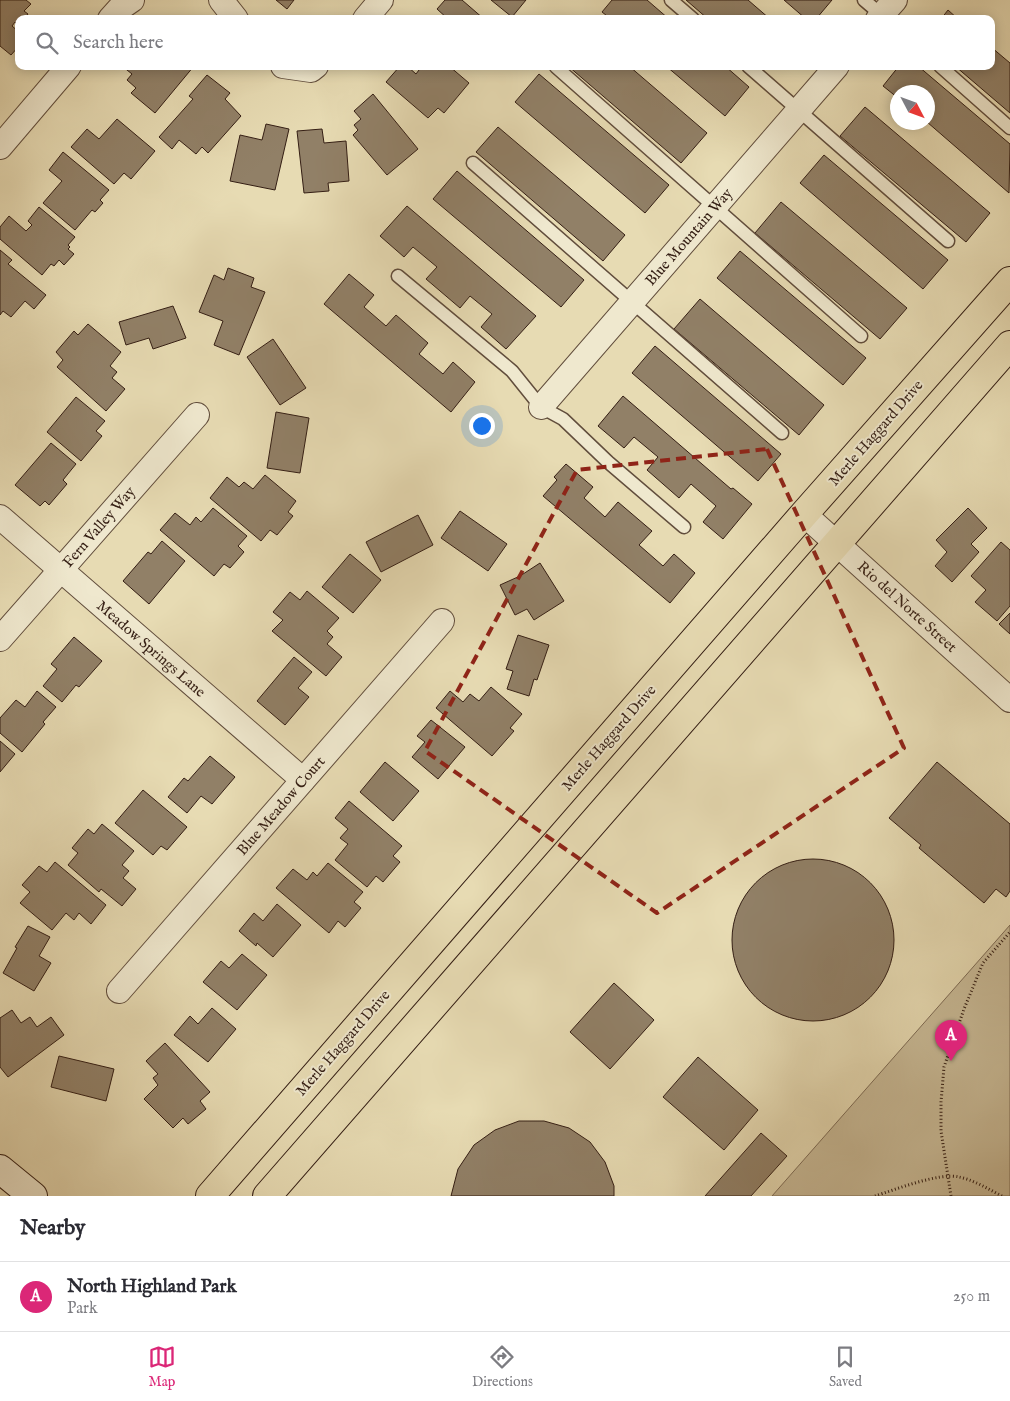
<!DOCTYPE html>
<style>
body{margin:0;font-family:"IM FELL English",serif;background:#f7f7f7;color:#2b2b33}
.compass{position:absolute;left:890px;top:85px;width:45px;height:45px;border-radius:50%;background:#fff;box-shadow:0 2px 12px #0003;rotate:131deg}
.you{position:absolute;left:481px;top:425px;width:18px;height:18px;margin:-12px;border:4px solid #fff;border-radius:50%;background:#1a73e8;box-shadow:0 0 0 8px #1a73e833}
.badge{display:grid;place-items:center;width:32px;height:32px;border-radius:50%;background:#db2777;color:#fff;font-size:16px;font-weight:700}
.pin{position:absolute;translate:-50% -41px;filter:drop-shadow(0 1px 2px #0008)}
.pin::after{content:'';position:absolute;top:26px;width:18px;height:15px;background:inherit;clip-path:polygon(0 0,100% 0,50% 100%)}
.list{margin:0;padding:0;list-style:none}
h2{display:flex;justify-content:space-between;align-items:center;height:65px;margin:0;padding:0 20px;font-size:21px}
h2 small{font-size:16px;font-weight:400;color:#7c7c81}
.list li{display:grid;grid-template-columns:32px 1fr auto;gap:15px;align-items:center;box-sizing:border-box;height:70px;padding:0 20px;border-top:1px solid #e1e1e2}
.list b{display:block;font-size:19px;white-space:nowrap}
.list p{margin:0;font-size:16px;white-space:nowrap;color:#7c7c81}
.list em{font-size:16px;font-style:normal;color:#7c7c81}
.icon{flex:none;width:28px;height:28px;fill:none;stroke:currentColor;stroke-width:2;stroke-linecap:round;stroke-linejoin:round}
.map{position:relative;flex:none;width:1010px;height:1196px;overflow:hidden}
.search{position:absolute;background:#fff;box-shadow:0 2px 12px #0003;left:15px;right:15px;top:15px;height:55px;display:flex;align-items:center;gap:12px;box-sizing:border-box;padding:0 18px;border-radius:10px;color:#7c7c81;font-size:19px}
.sheet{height:135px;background:#fff}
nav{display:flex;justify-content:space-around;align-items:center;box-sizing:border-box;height:70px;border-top:1px solid #e1e1e2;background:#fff;font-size:14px;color:#7c7c81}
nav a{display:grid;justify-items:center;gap:2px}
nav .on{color:#db2777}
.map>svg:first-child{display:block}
.green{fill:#c9bb98;stroke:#7e6c56}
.building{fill:#918067;stroke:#341e14}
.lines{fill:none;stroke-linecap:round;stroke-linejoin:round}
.lane-casing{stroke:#614d3c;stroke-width:15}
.street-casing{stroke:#614d3c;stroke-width:26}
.secondary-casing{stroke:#341e14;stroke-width:30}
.primary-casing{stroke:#341e14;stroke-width:30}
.path{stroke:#341e14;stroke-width:3;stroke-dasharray:1 2.5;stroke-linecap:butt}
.lane{stroke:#efe8ce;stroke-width:12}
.street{stroke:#efe8ce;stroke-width:24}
.secondary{stroke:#efe8ce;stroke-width:28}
.primary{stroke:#e7dbb3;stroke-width:28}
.marked{fill:none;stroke:#8f2418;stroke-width:4;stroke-dasharray:10 6;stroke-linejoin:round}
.labels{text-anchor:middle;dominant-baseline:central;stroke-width:4;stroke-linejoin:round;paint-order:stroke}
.street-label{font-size:15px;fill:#341e14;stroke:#efe8ce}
</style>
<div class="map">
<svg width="1010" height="1196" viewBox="0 0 1010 1196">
<rect width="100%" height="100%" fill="#e7dbb3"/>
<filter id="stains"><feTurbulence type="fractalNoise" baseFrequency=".004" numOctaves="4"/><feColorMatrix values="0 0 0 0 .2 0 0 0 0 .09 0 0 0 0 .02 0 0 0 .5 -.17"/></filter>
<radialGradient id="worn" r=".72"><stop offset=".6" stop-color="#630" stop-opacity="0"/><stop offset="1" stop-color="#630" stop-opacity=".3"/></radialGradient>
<path class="green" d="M1010,925V1196H772Z"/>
<g class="building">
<path d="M0,0H26L31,4L24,11L28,14L24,19H19L18,25L15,22L12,26L19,32V46L11,55L0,46Z"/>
<path d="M276,0H294L287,9Z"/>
<path d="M445,0H462L484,19H448L437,9Z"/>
<path d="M491,0H526L512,17Z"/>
<path d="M612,0H647L669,19H611L602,12Z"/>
<path d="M686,0H748L770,19H708Z"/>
<path d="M784,0H832L816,19H806Z"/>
<path d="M948,10L958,19H941Z"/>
<path d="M991,47L1010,63V113L955,66H991Z"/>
<path d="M122,66H194L155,113L131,93L136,88L127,80L132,74Z"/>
<path d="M400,66H407L416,74L422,66H449L469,83L444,113L438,108L428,118L386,82Z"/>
<path d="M568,66H629L707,133L681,163Z"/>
<path d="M666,66H725L749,87L725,116Z"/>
<path d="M899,66H918L1010,144L1009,193L927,122L928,92H898V98L883,86Z"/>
<path d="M539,74L669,185L645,213L515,102Z"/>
<path d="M207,75L230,93L225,99L241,116L208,153L202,147L196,154L179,140L172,149L159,137L193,99L189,96Z"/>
<path d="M373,94L418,149L387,175L353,135L358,130L354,125L361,119L354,111Z"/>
<path d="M865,107L990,213L966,242L840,136Z"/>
<path d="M117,119L155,151L131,179L124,173L114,184L71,147L87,129L99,139Z"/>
<path d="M266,124L289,129L275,190L230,181L240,135L262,140Z"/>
<path d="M498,127L625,235L603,261L476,152Z"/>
<path d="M322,129L324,143L346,141L349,181L328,183L329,191L304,193L297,131Z"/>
<path d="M63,152L109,190L100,200L103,203L95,212L92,210L75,230L43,203L62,181L49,170Z"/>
<path d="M824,155L948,260L923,289L800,183Z"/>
<path d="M457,171L584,280L561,307L433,199Z"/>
<path d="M781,202L907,308L880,339L755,233Z"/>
<path d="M407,206L536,316L506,349L481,327L492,314L470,296L460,308L426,279L437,267L413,247L404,257L380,236Z"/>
<path d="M39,207L75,237L68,245L70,247L68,249L74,254L64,265L59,260L54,266L51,264L42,275L0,239V227L9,216L26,231L32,225L28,221Z"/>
<path d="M0,250L12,260L8,264L46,295L34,309L25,301L11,317L3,311L0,315Z"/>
<path d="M740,251L866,358L843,385L717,278Z"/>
<path d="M228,268L254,278L251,287L265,292L239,355L214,345L223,321L199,312L214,275L224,280Z"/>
<path d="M349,274L374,295L364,307L386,326L396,315L428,343L419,354L443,374L453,362L475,382L451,412L324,304Z"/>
<path d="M700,299L824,405L799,435L674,329Z"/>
<path d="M173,306L186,338L153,349L149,338L126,345L119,322Z"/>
<path d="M88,324L121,352L110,366L117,372L112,378L125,389L106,411L57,367L63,360L56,352L74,331L78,335Z"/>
<path d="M273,339L306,388L280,405L247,357Z"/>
<path d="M655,346L781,454L758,481L632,373Z"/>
<path d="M623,396L731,489L733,488L752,504L723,539L703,522L716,506L691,484L679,498L647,470L658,457L634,437L624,448L598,426Z"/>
<path d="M76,397L105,421L96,431L102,436L81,461L47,432Z"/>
<path d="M276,412L309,418L300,473L267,468Z"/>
<path d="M51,443L76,464L63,480L67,484L49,505L45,501L40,506L15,485Z"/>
<path d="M566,464L593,487L584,498L605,517L618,502L652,531L639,545L663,566L674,554L695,573L670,603L543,496L557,480L554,477Z"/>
<path d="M265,475L296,501L288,512L293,516L277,535L270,530L261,541L210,498L227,477L239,487L244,482L253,489Z"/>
<path d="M213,508L247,536L238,546L244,552L230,568L224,564L214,576L160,530L175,513L190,525L196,517L201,522Z"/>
<path d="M968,508L987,528L971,544L979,552L952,582L935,566L947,552L936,540Z"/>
<path d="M460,511L507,544L488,571L441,538Z"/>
<path d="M418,515L433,545L381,572L366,542Z"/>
<path d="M162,541L185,561L149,604L123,581L148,552L151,554Z"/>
<path d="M1001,542L1010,550V606L997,621L975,602L986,590L971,576Z"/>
<path d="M350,554L381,580L353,613L322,587Z"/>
<path d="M540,563L564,601L534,620L527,609L515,615L500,585L520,576Z"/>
<path d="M307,591L339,618L327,631L333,637L327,644L342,657L326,676L272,631L283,620L273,612L290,592L300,600Z"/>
<path d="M1010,613V634L999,624Z"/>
<path d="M518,635L549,645L537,680L534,679L529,696L507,689L513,671L506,669Z"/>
<path d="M74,637L102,661L79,687L76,685L62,702L43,686L57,669L51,664Z"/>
<path d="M294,657L312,672L298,688L309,697L285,725L257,701Z"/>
<path d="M491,687L522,714L510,728L514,731L492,756L436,708L450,691L463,702L470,694L479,701Z"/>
<path d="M37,691L56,707L43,722L45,724L22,752L0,733V718L16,700L25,707Z"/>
<path d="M431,720L465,747L438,779L412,757L425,742L417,736Z"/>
<path d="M0,741L15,754L0,772Z"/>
<path d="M210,756L235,777L212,804L201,796L187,813L168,797L184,778L188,781Z"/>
<path d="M385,762L419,791L393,821L360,792Z"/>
<path d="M937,762L1010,824V891L1006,897L996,889L984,903L919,848L921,845L889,818Z"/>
<path d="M143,790L187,827L167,850L161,846L153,855L115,823Z"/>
<path d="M349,801L402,846L393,856L400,862L383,882L376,876L367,887L335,860L348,844L340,838L348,829L335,818Z"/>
<path d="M102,824L134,851L122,865L129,871L123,878L136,889L122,906L101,889L99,892L68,865L78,853L72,848L88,829L94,834Z"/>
<circle cx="813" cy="940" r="81"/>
<path d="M55,862L106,905L91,924L79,913L74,920L66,913L52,930L20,903L30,892L22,885L39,866L47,872Z"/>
<path d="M328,863L363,892L354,902L361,908L345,927L338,921L329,933L276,888L293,869L307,880L313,872L317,876Z"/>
<path d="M277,904L301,925L273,957L257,943L256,946L239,931L254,913L263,921Z"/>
<path d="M28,926L50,937L39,956L51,963L34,991L3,973L17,948L15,947Z"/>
<path d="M242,954L267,975L237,1010L203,982L221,961L229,968Z"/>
<path d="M614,983L654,1020L610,1069L570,1032Z"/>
<path d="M212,1008L236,1029L208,1062L174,1035L190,1016L198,1024Z"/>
<path d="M12,1010L21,1023L30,1017L37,1027L51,1017L64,1035L8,1077L0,1067V1018Z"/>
<path d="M165,1043L210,1092L200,1101L206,1109L188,1124L183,1118L173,1128L144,1099L158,1085L153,1078L158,1074L146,1061Z"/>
<path d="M59,1056L114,1069L106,1101L51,1087Z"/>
<path d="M698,1057L758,1110L724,1150L663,1097Z"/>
<path d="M519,1121H544L569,1128L590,1142L605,1162L614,1186V1196H451L458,1169L474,1145L495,1130Z"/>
<path d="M761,1133L787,1156L751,1196H705Z"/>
</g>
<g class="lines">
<defs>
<g id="lane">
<path d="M671,0L693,19"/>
<path d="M864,0L885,18"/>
<path d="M748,66L948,241"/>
<path d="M940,66L1010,128"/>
<path d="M556,67L861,336"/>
<path d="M473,163L782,433"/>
<path d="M398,276L512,371L541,407L563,419L608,462L684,527"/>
</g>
<g id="street">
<path d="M221,0L236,19"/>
<path d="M110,19L119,9L132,0"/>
<path d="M365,19L381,0"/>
<path d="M878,19L895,0"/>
<path d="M283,66L311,70L316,66"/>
<path d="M0,147L69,66"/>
<path d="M541,407L837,66"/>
<path d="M804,514L1010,700"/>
<path d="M0,517L303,780"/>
<path d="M0,639L197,415"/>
<path d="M119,991L442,621"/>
</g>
<path id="secondary" d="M0,1169L33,1196"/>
<g id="primary">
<path d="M210,1196L804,514L1010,281"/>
<path d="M267,1196L1010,345"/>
</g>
</defs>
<use href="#lane" class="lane-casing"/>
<use href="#street" class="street-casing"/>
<use href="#secondary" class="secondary-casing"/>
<use href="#primary" class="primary-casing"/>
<g class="path">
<path d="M875,1196C894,1190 940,1172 959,1177C974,1180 988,1189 1002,1196"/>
<path d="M951,1196L941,1131V1102L944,1067L964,1009L983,963L1010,932"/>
</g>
<use href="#lane" class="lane"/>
<use href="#street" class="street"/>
<use href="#secondary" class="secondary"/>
<use href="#primary" class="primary"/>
</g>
<path class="marked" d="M767,449L904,748L657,913L425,751L577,470Z"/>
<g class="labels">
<g class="street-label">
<text transform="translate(689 237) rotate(-49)">Blue Mountain Way</text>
<text transform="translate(876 433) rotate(-49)">Merle Haggard Drive</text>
<text transform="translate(99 527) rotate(-49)">Fern Valley Way</text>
<text transform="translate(907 607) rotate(42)">Rio del Norte Street</text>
<text transform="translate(151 649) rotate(41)">Meadow Springs Lane</text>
<text transform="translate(609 738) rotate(-49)">Merle Haggard Drive</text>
<text transform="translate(281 806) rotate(-49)">Blue Meadow Court</text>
<text transform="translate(343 1043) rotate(-49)">Merle Haggard Drive</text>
</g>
</g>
<rect width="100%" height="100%" filter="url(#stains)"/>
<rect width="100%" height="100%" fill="url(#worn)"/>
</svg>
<svg class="compass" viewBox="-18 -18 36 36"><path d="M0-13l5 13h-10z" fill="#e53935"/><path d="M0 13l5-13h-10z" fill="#7c7c81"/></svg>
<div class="you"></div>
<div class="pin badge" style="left:951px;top:1061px">A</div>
<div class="search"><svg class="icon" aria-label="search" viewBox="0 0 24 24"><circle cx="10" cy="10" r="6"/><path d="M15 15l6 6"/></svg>Search here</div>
</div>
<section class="sheet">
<h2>Nearby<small></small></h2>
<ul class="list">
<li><span class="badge">A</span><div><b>North Highland Park</b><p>Park</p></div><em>250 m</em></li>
</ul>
</section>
<nav>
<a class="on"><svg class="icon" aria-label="map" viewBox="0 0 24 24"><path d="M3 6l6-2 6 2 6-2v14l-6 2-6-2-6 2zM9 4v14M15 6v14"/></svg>Map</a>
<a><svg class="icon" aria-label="directions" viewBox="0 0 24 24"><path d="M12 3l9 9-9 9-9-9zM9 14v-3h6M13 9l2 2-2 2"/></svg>Directions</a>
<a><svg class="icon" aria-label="saved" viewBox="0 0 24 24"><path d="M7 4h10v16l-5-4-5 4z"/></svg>Saved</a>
</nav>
